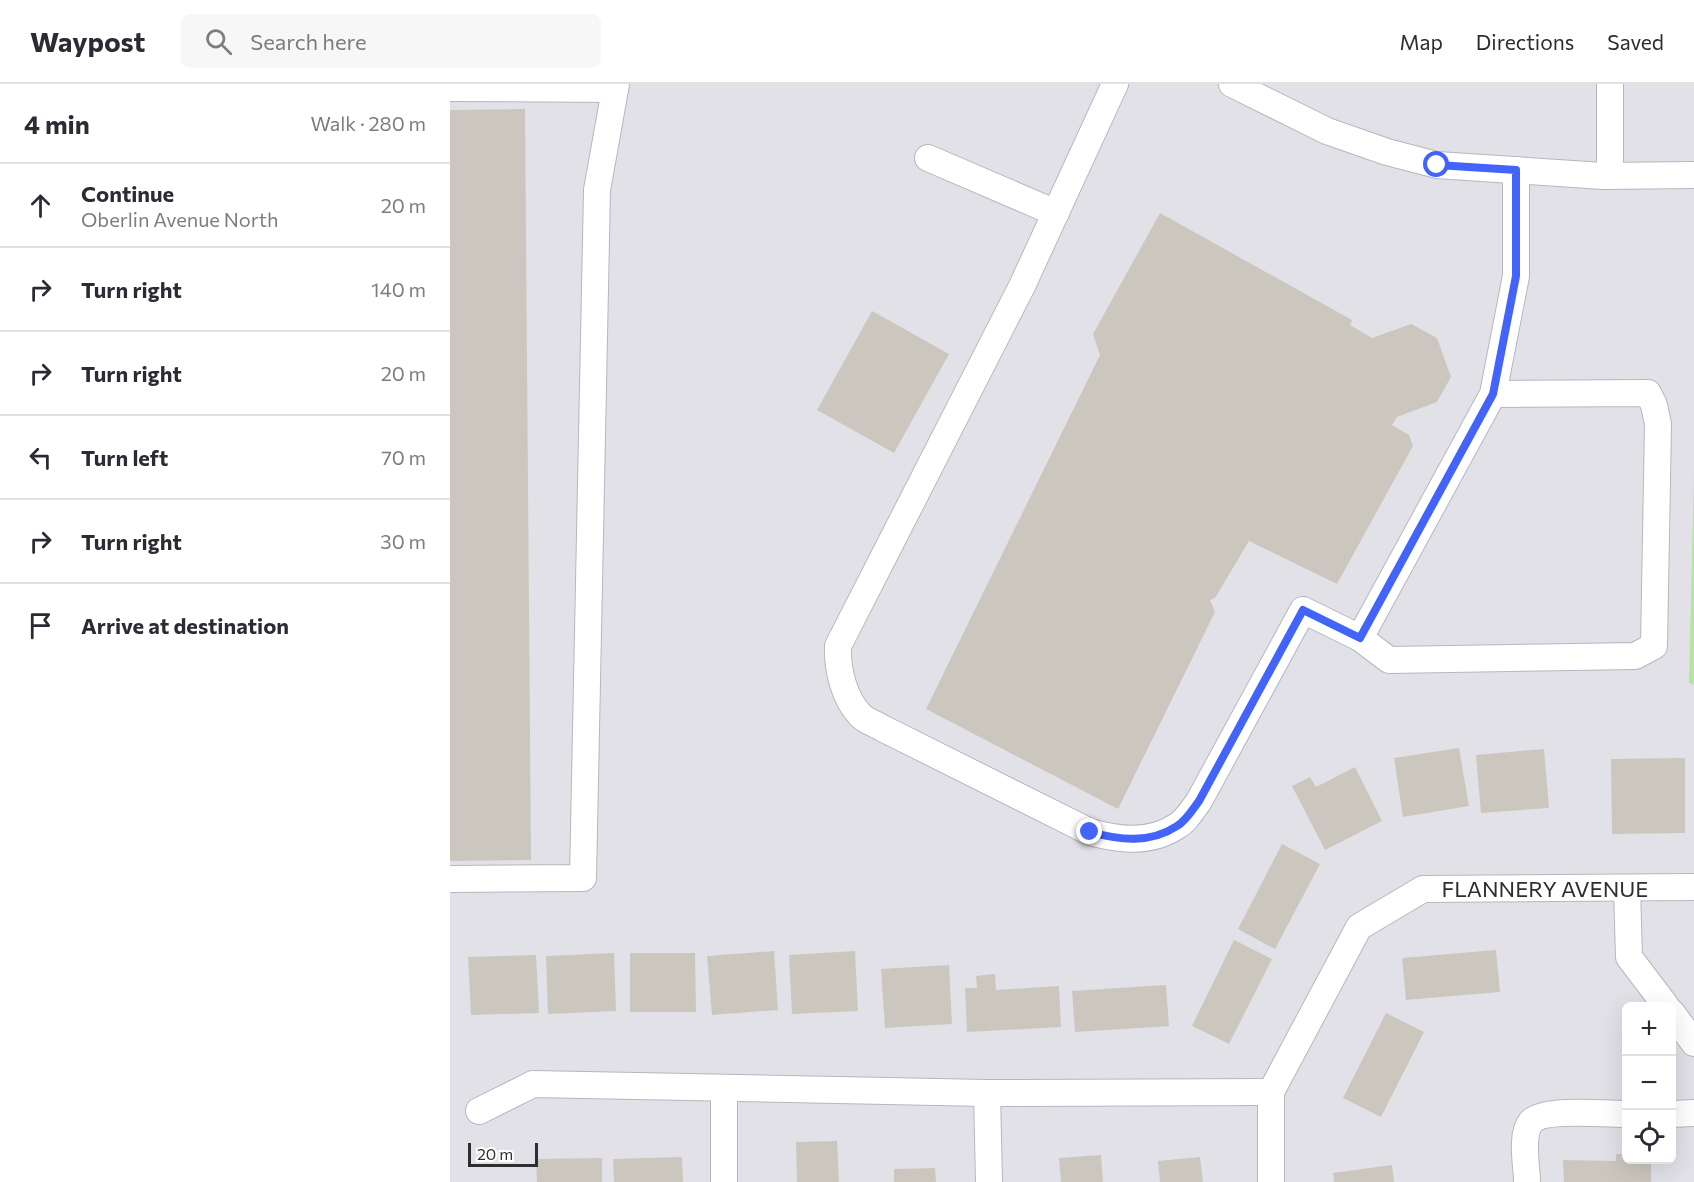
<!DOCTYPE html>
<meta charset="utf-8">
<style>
body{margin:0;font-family:Commissioner,sans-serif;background:#f7f7f7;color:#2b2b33}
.controls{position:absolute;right:18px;bottom:18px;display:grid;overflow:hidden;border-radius:9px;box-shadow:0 6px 24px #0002}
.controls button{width:54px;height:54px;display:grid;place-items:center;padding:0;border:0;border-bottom:2px solid #e1e1e2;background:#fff;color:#2b2b33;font:30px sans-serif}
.scale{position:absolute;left:18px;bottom:15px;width:70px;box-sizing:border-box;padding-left:6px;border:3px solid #2e2e2e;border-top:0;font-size:16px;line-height:21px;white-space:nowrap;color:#2e2e2e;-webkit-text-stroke:4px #fff;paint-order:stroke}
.stop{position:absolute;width:18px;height:18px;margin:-14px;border:4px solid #4264fb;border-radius:50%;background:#fff}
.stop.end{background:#4264fb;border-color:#fff;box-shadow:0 2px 6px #0008}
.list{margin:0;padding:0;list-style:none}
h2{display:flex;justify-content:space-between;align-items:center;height:78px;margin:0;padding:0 24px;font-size:26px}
h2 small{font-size:20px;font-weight:400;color:#7c7c81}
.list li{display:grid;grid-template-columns:39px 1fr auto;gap:18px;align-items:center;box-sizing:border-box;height:84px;padding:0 24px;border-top:2px solid #e1e1e2}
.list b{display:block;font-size:22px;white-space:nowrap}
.list p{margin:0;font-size:20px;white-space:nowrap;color:#7c7c81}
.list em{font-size:20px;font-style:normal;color:#7c7c81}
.icon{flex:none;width:33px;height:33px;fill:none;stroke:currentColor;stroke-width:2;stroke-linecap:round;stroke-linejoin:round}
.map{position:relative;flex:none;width:1244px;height:1098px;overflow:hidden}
header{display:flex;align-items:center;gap:36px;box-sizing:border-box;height:84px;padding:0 30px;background:#fff;border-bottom:2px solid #e1e1e2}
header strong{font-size:28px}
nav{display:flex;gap:33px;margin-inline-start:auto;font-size:21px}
.search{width:420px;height:54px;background:#f7f7f7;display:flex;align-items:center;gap:15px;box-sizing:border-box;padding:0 21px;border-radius:9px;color:#7c7c81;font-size:22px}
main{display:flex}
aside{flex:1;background:#fff}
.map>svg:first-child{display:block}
.industrial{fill:#e3e1e8;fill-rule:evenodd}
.green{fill:#b6e59e}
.building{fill:#cbc7bf}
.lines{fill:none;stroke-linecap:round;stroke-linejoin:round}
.minor-casing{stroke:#b4b7c1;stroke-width:28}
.minor{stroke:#fff;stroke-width:26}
.route{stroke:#4264fb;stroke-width:8}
.labels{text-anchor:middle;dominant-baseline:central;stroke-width:4.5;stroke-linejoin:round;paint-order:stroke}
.street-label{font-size:22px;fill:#2e2e2e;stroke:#fff}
</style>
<header>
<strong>Waypost</strong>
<div class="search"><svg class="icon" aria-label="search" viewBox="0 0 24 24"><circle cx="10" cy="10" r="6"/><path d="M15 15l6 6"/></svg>Search here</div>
<nav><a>Map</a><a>Directions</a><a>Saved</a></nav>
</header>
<main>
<aside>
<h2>4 min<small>Walk · 280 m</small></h2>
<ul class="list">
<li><svg class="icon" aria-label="ahead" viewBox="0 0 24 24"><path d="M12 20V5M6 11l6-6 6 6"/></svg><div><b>Continue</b><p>Oberlin Avenue North</p></div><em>20 m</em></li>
<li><svg class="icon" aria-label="right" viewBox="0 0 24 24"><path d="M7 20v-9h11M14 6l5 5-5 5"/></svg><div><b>Turn right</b></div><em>140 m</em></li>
<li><svg class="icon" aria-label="right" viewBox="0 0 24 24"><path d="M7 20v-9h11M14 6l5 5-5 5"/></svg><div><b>Turn right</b></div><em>20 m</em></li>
<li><svg class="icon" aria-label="left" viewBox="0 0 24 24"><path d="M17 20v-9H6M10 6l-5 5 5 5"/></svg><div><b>Turn left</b></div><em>70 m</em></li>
<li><svg class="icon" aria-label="right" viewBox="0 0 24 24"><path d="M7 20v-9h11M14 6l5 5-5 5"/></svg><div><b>Turn right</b></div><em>30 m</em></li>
<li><svg class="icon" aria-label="arrive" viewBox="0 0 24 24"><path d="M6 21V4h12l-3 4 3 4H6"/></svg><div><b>Arrive at destination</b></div></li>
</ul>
</aside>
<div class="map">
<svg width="1244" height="1098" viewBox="0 0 1244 1098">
<rect width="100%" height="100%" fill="#efe9e1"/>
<path class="industrial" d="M0,0H1244V1098H0ZM1176,922H1222V1076H1176Z"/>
<path class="green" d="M1244,388V601L1239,599Z"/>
<g class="building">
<path d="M75,25L81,776L0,777V26Z"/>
<path d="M710,129L902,236L900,241L922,254L961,240L987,254L1001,293L987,318L947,333L942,341L959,351L963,362L887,500L799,457L765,514L760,516L765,528L668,725L476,625L650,271L643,250Z"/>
<path d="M422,227L499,270L444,369L367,326Z"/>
<path d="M1009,664L1019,722L953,733L944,674Z"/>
<path d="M1094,665L1099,724L1031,729L1026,671Z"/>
<path d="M1235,674V749L1162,750L1161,675Z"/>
<path d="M905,683L932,737L875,766L842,702L860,693L866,703Z"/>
<path d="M832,760L870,780L825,865L788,845Z"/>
<path d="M784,856L822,875L779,960L742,942Z"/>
<path d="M1046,866L1050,908L956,916L952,874Z"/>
<path d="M324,867L328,926L262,931L257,872Z"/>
<path d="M405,867L408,927L342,930L339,871Z"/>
<path d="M164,869L166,927L98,930L96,872Z"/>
<path d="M180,869H245L246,928H180Z"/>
<path d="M86,871L89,929L21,931L18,873Z"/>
<path d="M499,881L502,940L435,944L431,885Z"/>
<path d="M545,890L546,906L609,902L611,943L517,948L515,904H527L526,892Z"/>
<path d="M716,901L719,942L625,948L622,907Z"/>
<path d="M936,929L974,948L931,1033L893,1014Z"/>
<path d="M387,1057L389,1098H347L346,1058Z"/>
<path d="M1166,1070H1176V1076H1201V1098H1114L1113,1076L1166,1077Z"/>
<path d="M651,1071L653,1098H611L609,1074Z"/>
<path d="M232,1073L233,1098H164L163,1075Z"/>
<path d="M750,1073L753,1098H710L708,1077Z"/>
<path d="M152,1074V1098H87L86,1075Z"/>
<path d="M942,1081L944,1098H884L883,1089Z"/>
<path d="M485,1084L486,1098H444V1085Z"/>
</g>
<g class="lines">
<defs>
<g id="minor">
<path d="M665,0L572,202L388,562C387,585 394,615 411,632C416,637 426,640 432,644L640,748C669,756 700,760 727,742C736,737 743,725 749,717L853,526L910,554"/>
<path d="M782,0L877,47L937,68L987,81L1153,92L1244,91"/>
<path d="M0,4L165,5"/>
<path d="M478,74L606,129"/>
<path d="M1160,91V0"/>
<path d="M1043,310L1198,309L1204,321L1208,340L1204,562L1185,572L939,576L910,554L1043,310L1066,192V86"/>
<path d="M0,795L133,794L147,106L166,0"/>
<path d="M1177,804L1179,873L1216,922"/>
<path d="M1222,929L1244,959"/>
<path d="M274,1005V1098"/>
<path d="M537,1009L539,1098"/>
<path d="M29,1027L83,1000L537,1009L821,1008"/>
<path d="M1222,1030L1244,1029"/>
<path d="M821,1098V1008L909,843L973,805L1244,803"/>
<path d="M1077,1098C1077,1082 1070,1051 1081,1038C1093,1024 1157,1030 1176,1030"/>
</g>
</defs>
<use href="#minor" class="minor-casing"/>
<use href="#minor" class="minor"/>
</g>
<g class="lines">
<path class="route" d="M640,748C669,756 700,760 727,742C736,737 743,725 749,717L853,526L910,554L1043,310L1066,192V86L987,81"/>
</g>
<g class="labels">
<g class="street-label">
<text x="1095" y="804">FLANNERY AVENUE</text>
</g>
</g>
</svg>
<div class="controls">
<button>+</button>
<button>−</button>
<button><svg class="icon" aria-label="locate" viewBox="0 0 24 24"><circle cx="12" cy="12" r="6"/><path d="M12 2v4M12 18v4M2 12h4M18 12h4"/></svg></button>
</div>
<div class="scale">20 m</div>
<div class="stop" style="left:987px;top:81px"></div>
<div class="stop end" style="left:640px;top:748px"></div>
</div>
</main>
